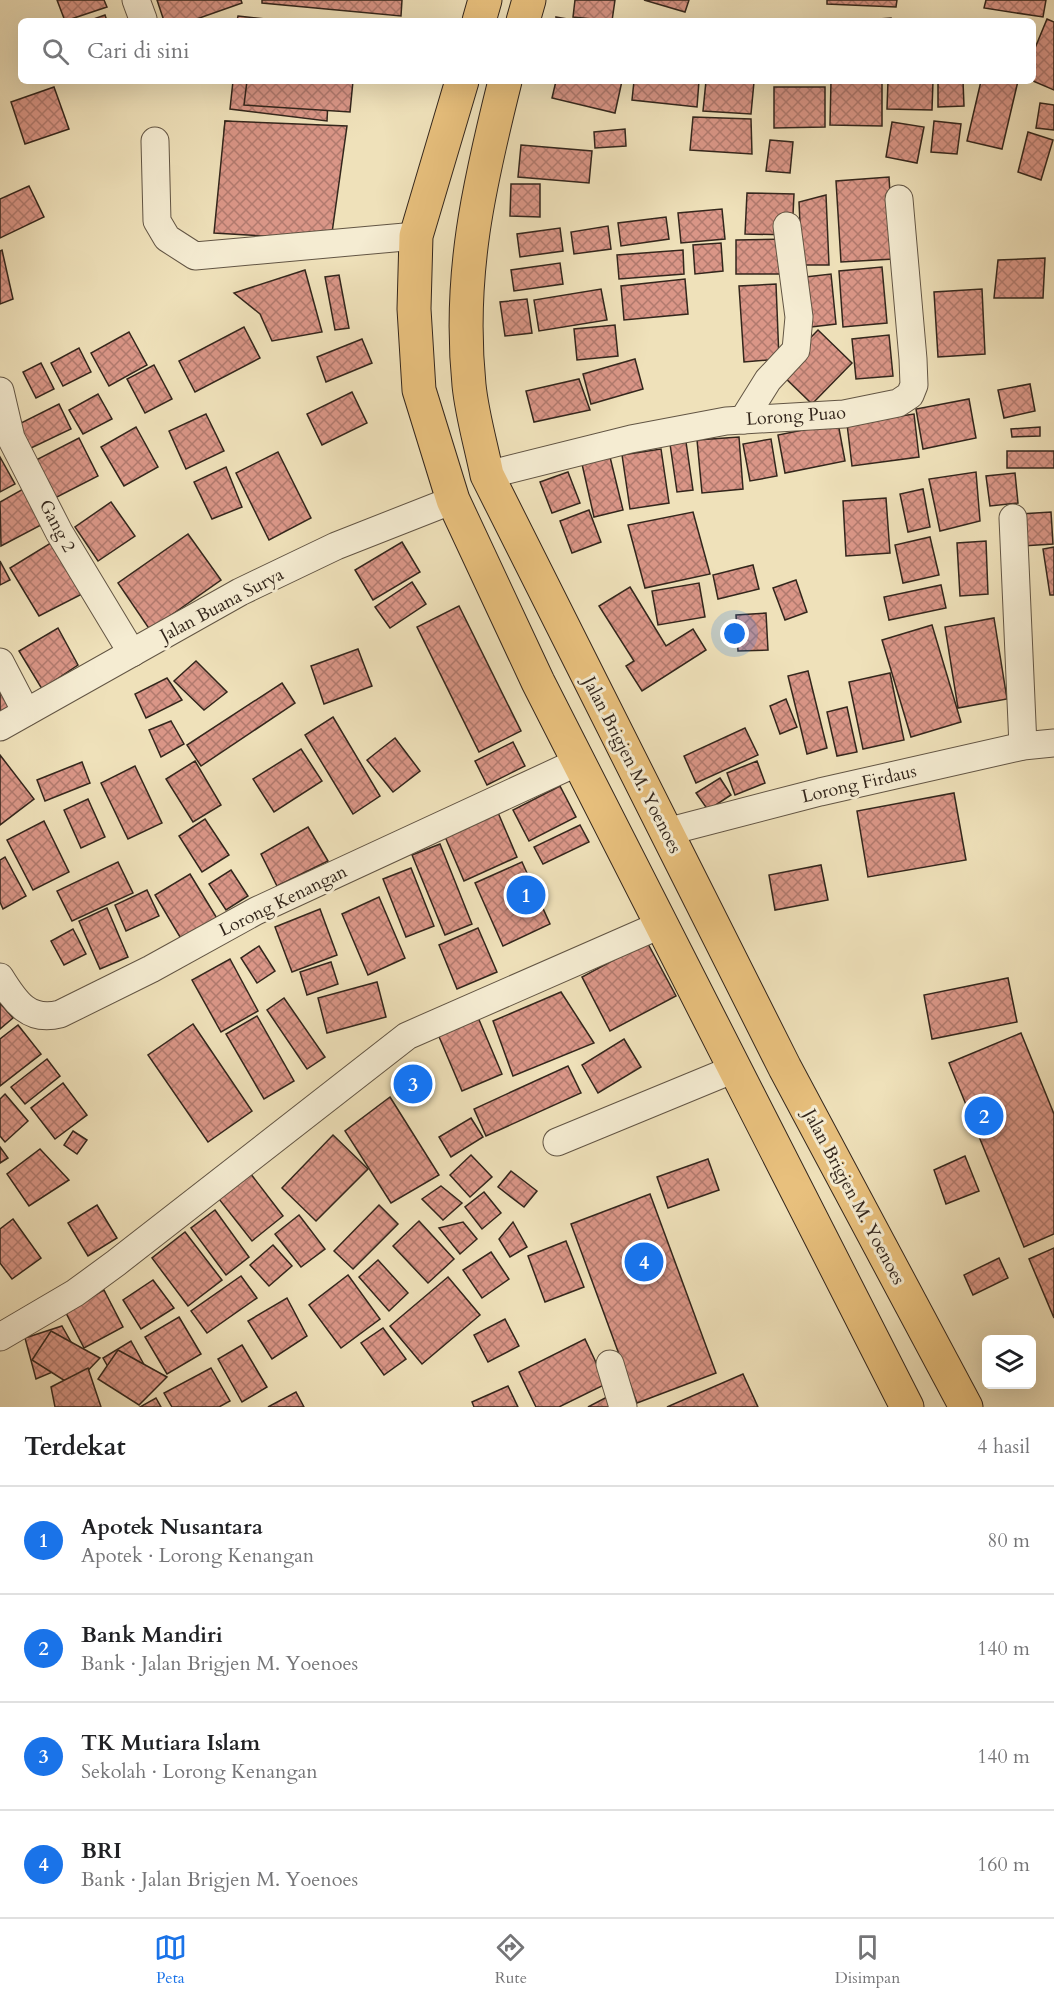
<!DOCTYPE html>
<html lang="id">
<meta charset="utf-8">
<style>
body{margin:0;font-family:Cardo,serif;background:#f2f2f2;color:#202124}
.controls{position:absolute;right:18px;bottom:18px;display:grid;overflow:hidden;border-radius:9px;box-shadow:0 6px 24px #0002}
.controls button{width:54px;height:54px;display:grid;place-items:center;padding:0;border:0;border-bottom:2px solid #e0e0e0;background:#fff;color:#202124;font:30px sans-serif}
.you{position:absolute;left:735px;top:634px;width:21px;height:21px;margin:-15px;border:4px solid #fff;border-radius:50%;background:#1a73e8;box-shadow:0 0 0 9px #1a73e833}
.badge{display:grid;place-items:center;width:39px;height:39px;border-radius:50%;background:#1a73e8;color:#fff;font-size:20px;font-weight:700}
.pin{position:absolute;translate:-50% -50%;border:3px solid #fff;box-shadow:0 2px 6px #0006}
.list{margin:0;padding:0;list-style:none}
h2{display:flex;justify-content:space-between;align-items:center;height:78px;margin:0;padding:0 24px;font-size:26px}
h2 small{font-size:20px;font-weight:400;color:#757577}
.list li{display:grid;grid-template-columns:39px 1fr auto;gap:18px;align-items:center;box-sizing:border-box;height:108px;padding:0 24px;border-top:2px solid #e0e0e0}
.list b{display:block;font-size:22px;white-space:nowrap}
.list p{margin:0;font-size:20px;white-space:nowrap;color:#757577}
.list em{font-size:20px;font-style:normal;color:#757577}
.icon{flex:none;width:33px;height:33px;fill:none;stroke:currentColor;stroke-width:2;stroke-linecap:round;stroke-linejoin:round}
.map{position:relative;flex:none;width:1054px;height:1407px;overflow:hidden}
.search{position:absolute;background:#fff;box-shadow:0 6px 24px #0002;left:18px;right:18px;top:18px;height:66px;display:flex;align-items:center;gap:15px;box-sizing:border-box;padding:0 21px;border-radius:9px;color:#757577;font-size:22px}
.sheet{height:510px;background:#fff}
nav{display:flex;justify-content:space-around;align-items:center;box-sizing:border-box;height:84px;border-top:2px solid #e0e0e0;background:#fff;font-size:16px;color:#757577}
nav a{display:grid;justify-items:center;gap:3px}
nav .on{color:#1a73e8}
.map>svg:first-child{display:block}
.building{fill:url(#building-cross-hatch);stroke:#33261c;stroke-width:1.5}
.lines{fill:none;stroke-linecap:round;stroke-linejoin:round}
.minor-casing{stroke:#625544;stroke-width:29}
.major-casing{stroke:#33261c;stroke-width:35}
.minor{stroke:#f5ecd2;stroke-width:27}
.major{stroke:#e8c07d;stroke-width:33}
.labels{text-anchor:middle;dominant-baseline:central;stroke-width:6;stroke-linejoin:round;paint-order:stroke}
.street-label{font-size:18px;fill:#33261c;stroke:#f5ecd2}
</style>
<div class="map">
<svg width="1054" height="1407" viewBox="0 0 1054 1407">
<defs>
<pattern id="building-cross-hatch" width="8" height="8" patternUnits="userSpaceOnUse" patternTransform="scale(1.5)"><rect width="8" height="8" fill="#da9687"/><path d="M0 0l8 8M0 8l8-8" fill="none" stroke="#b17a6e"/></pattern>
</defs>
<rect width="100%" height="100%" fill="#efe1ba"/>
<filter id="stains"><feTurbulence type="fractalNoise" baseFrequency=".00333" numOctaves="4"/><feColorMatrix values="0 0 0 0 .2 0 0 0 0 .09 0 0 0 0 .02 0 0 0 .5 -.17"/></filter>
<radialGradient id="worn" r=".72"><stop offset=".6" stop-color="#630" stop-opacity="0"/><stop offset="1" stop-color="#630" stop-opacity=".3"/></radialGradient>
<g class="building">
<path d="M57,0H104L107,7L65,21Z"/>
<path d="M157,0H241L242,3L191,21H164Z"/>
<path d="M262,0H402L401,16L262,3Z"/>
<path d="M575,0H615L612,21L573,17Z"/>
<path d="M644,0H689L685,12Z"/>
<path d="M827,0H897L896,7L827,4Z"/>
<path d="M986,0H1046L1043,17L984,8Z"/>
<path d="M105,15L107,21H88Z"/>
<path d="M238,16L284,21H237Z"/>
<path d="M556,17L579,21H556Z"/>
<path d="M891,18V21H852Z"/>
<path d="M1047,19L1054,22V90L1033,81V53Z"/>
<path d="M233,81H329L327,121L230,109Z"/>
<path d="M247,81H353L350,112L244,105Z"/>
<path d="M556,81H622L615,113L552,98Z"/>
<path d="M634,81H699L697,107L632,100Z"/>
<path d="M706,81L754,82L751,114L703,111Z"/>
<path d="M831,81H882V126L830,125Z"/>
<path d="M888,81H933L932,110L887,109Z"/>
<path d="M938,81H963L964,106L938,107Z"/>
<path d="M981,81H1018L1002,149L967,141Z"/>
<path d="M54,87L69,129L25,144L11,102Z"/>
<path d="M774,87H825V127L774,128Z"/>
<path d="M1040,103L1054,105V130L1036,128Z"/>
<path d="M693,117L751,119L752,154L690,150Z"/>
<path d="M225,121L317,130L314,221L218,215Z"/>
<path d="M225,121L347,126L331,240L214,233Z"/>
<path d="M934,121L961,124L957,154L931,152Z"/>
<path d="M892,122L924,127L917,163L886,157Z"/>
<path d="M625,129L626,146L595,148L594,132Z"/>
<path d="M1028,132L1053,140L1041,180L1018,172Z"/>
<path d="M770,140L793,142L790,173L766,171Z"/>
<path d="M521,145L592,151L589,183L518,177Z"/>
<path d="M889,177L894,259L841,262L836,181Z"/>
<path d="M511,184H540V217L510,216Z"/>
<path d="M29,186L44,217L0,238V199Z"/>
<path d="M747,193L794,194L792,235L745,234Z"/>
<path d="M826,195L829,265H802L799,202Z"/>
<path d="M722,209L725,239L681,243L678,213Z"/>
<path d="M666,217L669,239L621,246L618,223Z"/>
<path d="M608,226L611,249L574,254L571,232Z"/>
<path d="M560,228L563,251L520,257L517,234Z"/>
<path d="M789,239L786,274H736V240Z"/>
<path d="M721,243L723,271L695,274L693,245Z"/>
<path d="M2,250L13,299L0,304V251Z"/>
<path d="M683,250L684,274L619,279L617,255Z"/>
<path d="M1045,258L1043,298H994L998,260Z"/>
<path d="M560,263L563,284L514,291L511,270Z"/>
<path d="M882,267L887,323L843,327L839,271Z"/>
<path d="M305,270L322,332L272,341L260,314L234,293Z"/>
<path d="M831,274L836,324L803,328L797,278Z"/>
<path d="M339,275L349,328L335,330L325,277Z"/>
<path d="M685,279L688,314L624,320L621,286Z"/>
<path d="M776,284L779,359L744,362L739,286Z"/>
<path d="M601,289L607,320L539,331L534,300Z"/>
<path d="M982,289L985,354L938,357L934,292Z"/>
<path d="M527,299L532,333L505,336L500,302Z"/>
<path d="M615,325L618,356L577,360L574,329Z"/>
<path d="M244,327L260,358L195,392L179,361Z"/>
<path d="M818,330L852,363L812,404L778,371Z"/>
<path d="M129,332L147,365L109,386L91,353Z"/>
<path d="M889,335L893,376L856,379L852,339Z"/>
<path d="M362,339L372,363L326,382L317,357Z"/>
<path d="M79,348L91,372L63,386L51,363Z"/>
<path d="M635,359L643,389L591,404L583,374Z"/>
<path d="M41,363L54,389L36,398L23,372Z"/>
<path d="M154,365L172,399L145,413L127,379Z"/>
<path d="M579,379L590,410L534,422L526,391Z"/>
<path d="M1030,384L1035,411L1004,418L998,390Z"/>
<path d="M352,392L367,423L322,445L307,414Z"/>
<path d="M98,394L112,419L83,434L69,410Z"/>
<path d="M969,399L976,438L923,449L916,409Z"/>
<path d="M59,404L71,429L29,449L17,425Z"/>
<path d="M206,414L224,451L186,469L169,431Z"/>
<path d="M914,414L919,457L852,466L847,424Z"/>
<path d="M838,423L845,461L785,473L778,435Z"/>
<path d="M136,427L158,467L124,486L101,447Z"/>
<path d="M1040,427V436L1012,437L1011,429Z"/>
<path d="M739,437L743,489L702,493L697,440Z"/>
<path d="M79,438L98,476L55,498L36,460Z"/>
<path d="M771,439L777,476L750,481L743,444Z"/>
<path d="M686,442L693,490L677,492L670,444Z"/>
<path d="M661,449L669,503L630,509L622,455Z"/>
<rect x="1007" y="451" width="47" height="17"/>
<path d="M278,452L311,518L269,540L236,473Z"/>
<path d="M0,457L15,484L0,492Z"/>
<path d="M610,457L623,510L594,517L582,464Z"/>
<path d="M226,467L242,507L212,519L194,482Z"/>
<path d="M568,472L580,503L552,513L540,482Z"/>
<path d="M976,472L980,521L940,531L929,479Z"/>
<path d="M1015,473L1018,503L990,506L986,476Z"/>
<path d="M25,488L43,524L1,546L0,502Z"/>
<path d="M923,489L930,527L908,532L900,494Z"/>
<path d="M886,498L890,553L846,556L843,501Z"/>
<path d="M111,502L135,536L98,561L75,527Z"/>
<path d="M589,510L601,542L572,553L560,521Z"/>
<path d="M693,512L710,574L645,588L628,525Z"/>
<path d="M1051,512L1053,544L1022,546L1020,514Z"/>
<path d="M188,534L221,580L150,630L118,583Z"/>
<path d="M930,537L939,575L903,583L895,545Z"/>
<path d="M54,541L86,592L39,616L10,568Z"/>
<path d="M986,541L988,594L960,596L957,543Z"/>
<path d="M402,542L420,572L373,600L355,570Z"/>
<path d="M1054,547V595H1050L1043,549Z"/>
<path d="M0,561L10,580L0,585Z"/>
<path d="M753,565L759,589L718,599L713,575Z"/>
<path d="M796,580L807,612L785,620L773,588Z"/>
<path d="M412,582L426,604L390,628L375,607Z"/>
<path d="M699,583L705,617L658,625L652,591Z"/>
<path d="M941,585L946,608L889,620L884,597Z"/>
<path d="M630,587L666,646L693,629L706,650L642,691L626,666L634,661L599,606Z"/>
<path d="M459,606L521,731L479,752L417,627Z"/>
<path d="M766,613L768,650L738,651L736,615Z"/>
<path d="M994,618L1007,699L958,708L945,627Z"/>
<path d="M932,625L961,722L911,737L882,640Z"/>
<path d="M58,628L78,665L42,689L19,651Z"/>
<path d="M358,649L372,686L324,704L311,666Z"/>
<path d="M196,661L227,692L204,710L174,681Z"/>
<path d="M808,671L827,748L807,754L788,676Z"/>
<path d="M890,673L904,740L863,749L849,682Z"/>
<path d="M167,678L182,700L146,718L135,694Z"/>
<path d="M282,683L295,703L201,766L187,745Z"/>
<path d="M0,689L11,707L0,712Z"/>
<path d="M786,699L797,727L780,734L770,706Z"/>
<path d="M847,707L857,752L837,756L827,712Z"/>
<path d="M333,717L380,796L353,814L305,735Z"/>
<path d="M171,721L184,744L161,757L149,730Z"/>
<path d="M745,728L758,755L696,783L684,756Z"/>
<path d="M395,738L420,771L393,792L367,760Z"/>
<path d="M513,742L525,766L487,785L475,761Z"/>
<path d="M301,749L322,781L274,812L253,779Z"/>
<path d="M0,755L34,799L0,825Z"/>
<path d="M195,761L221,805L193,822L166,779Z"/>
<path d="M757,761L765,783L735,795L727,773Z"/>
<path d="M82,762L90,783L45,801L37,780Z"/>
<path d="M135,766L162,823L128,839L101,783Z"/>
<path d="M720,778L731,795L708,810L696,793Z"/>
<path d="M560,786L576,817L529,841L513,810Z"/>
<path d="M954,793L966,860L868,877L857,811Z"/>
<path d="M88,799L105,837L81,848L64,810Z"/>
<path d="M496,808L517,857L464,881L443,832Z"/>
<path d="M205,819L229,855L202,872L179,836Z"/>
<path d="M44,821L69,872L33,890L7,840Z"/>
<path d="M580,825L589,842L543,864L534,847Z"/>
<path d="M308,827L328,861L277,886L261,854Z"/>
<path d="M440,844L472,924L445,935L412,855Z"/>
<path d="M5,857L26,896L3,909L0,902V860Z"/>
<path d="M118,862L133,893L72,921L57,891Z"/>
<path d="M522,862L550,924L503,946L475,883Z"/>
<path d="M821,865L828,900L775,910L769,875Z"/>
<path d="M411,868L434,926L406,937L383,879Z"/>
<path d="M231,870L248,896L226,910L209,884Z"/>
<path d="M190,874L218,920L183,942L155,895Z"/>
<path d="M147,890L159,916L126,931L115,905Z"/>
<path d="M379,897L405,958L368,975L342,914Z"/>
<path d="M107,908L128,957L100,969L79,921Z"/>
<path d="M320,909L337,955L292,972L275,927Z"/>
<path d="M478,928L497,972L457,989L439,945Z"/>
<path d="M73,929L86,954L64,965L51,941Z"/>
<path d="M647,942L676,996L610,1031L582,977Z"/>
<path d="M259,946L275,971L257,983L241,958Z"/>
<path d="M230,959L258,1011L221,1032L192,980Z"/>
<path d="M331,962L338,984L307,995L300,972Z"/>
<path d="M1008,978L1017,1022L932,1039L924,995Z"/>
<path d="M377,982L386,1017L327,1033L318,998Z"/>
<path d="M561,992L594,1043L513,1076L493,1021Z"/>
<path d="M284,998L325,1057L307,1069L267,1010Z"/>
<path d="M0,1003L13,1018L0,1029Z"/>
<path d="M477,1015L502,1074L462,1091L437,1032Z"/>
<path d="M257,1016L294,1081L264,1099L226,1034Z"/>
<path d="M193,1024L252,1111L208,1142L148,1055Z"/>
<path d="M18,1025L41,1054L0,1086V1039Z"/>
<path d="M1021,1033L1054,1114V1234L1024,1247L949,1063Z"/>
<path d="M624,1039L641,1067L598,1093L582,1065Z"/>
<path d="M47,1059L60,1076L25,1104L11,1087Z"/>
<path d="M568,1066L581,1093L486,1136L474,1109Z"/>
<path d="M63,1083L87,1115L55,1139L31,1108Z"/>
<path d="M5,1094L28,1121L5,1142L0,1136V1099Z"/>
<path d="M390,1097L439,1175L391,1203L345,1131Z"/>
<path d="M471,1118L483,1137L451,1157L439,1137Z"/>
<path d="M73,1131L87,1140L77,1154L64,1145Z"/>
<path d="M333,1135L368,1169L316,1221L282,1188Z"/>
<path d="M0,1147L8,1158L0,1163Z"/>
<path d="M40,1149L69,1180L29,1206L7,1174Z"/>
<path d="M471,1155L492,1177L470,1197L450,1175Z"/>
<path d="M965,1156L979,1191L946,1204L934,1170Z"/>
<path d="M708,1159L719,1190L668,1208L657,1177Z"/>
<path d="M247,1169L283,1216L252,1241L215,1194Z"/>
<path d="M511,1171L537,1191L524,1207L498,1187Z"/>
<path d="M441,1186L462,1203L443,1220L422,1199Z"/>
<path d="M484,1192L501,1213L482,1229L465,1207Z"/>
<path d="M650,1194L716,1373L637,1403L571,1224Z"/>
<path d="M97,1205L117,1238L88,1256L68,1223Z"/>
<path d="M379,1205L398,1224L353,1269L334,1251Z"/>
<path d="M215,1210L249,1257L226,1275L191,1228Z"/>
<path d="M299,1215L325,1249L301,1267L275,1234Z"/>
<path d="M13,1219L41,1258L12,1279L0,1263V1229Z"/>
<path d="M419,1221L454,1259L428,1283L393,1246Z"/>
<path d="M463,1222L477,1239L460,1254L439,1228Z"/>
<path d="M513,1222L527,1247L510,1257L499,1239Z"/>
<path d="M185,1232L222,1280L188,1306L152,1258Z"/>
<path d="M566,1241L584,1287L545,1302L528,1256Z"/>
<path d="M273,1245L292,1266L269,1286L250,1265Z"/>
<path d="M1054,1248V1318L1029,1259Z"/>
<path d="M491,1252L509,1279L482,1298L463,1270Z"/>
<path d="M999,1258L1008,1278L973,1295L964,1275Z"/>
<path d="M378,1260L408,1293L389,1311L359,1277Z"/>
<path d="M348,1275L380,1319L341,1348L309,1305Z"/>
<path d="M241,1276L257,1298L207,1333L191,1311Z"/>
<path d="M448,1277L480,1315L422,1364L390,1326Z"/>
<path d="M153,1280L174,1308L141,1329L123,1300Z"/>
<path d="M104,1290L123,1327L84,1348L65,1311Z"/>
<path d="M287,1298L307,1336L272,1359L248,1321Z"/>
<path d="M179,1317L201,1354L167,1374L145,1337Z"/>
<path d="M505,1319L519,1346L488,1362L474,1335Z"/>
<path d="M62,1326L81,1360L36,1379L25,1338Z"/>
<path d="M383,1328L406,1359L384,1375L361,1343Z"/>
<path d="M51,1331L100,1358L73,1386L32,1360Z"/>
<path d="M585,1339L606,1384L559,1407H536L519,1372Z"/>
<path d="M131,1341L152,1379L124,1395L103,1358Z"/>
<path d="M242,1345L267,1387L242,1402L218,1359Z"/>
<path d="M118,1350L167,1377L139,1405L98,1379Z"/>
<path d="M88,1368L101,1407H55L51,1387Z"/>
<path d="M211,1368L230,1401L219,1407H172L164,1393Z"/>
<path d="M743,1374L758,1407H667Z"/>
<path d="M508,1386L518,1407H474L472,1402Z"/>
<path d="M296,1392L304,1407H268Z"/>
<path d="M607,1397L612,1407H588Z"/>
<path d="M156,1398L161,1407H140Z"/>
</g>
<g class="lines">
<defs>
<g id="minor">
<path d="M136,0L143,19"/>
<path d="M155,141L157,221L167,238L195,256L416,236"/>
<path d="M0,391L11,438L59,532L132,653"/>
<path d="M743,420L768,380L796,350L799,317L787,226"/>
<path d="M487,475L631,439L726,421L844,414L898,403L910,395L914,385L913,359L899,199"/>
<path d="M1013,518L1023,746"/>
<path d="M0,662L26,712"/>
<path d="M0,727L240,592L336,546L453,500"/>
<path d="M666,832L820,792L1023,746L1054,743"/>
<path d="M0,977C16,1003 29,1022 60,1014L151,969L256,911L580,761"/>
<path d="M557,1142L734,1069"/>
<path d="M0,1337L75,1293L116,1263L407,1036L660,925"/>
<path d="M610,1364L623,1407"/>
</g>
<g id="major">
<path d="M479,21L485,0"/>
<path d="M523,21L529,0"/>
<path d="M462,81L416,236L414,309L419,390L453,500L538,682L907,1407"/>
<path d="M505,81C479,185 458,276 469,385C472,415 481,445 487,475L785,1068L966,1407"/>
</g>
</defs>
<use href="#minor" class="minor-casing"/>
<use href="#major" class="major-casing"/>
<use href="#minor" class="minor"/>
<use href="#major" class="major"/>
</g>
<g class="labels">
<g class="street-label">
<text transform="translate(796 416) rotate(-4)">Lorong Puao</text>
<text transform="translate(57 526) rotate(62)">Gang 2</text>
<text transform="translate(222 605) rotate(-28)">Jalan Buana Surya</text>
<text transform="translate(632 765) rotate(63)">Jalan Brigjen M. Yoenoes</text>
<text transform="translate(859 784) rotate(-13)">Lorong Firdaus</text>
<text transform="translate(283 901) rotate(-26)">Lorong Kenangan</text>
<text transform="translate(854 1197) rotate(62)">Jalan Brigjen M. Yoenoes</text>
</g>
</g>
<rect width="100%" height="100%" filter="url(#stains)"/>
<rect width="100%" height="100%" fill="url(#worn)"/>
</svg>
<div class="controls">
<button><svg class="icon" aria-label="layers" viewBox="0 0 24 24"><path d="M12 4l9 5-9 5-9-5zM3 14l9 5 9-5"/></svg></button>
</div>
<div class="you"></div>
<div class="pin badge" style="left:526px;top:895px">1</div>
<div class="pin badge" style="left:984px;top:1116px">2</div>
<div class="pin badge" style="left:413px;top:1084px">3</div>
<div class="pin badge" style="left:644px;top:1262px">4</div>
<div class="search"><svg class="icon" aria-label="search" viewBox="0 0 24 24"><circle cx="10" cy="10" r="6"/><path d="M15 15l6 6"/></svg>Cari di sini</div>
</div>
<section class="sheet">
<h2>Terdekat<small>4 hasil</small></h2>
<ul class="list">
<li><span class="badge">1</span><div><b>Apotek Nusantara</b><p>Apotek · Lorong Kenangan</p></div><em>80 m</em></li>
<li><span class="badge">2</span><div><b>Bank Mandiri</b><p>Bank · Jalan Brigjen M. Yoenoes</p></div><em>140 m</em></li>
<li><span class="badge">3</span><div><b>TK Mutiara Islam</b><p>Sekolah · Lorong Kenangan</p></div><em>140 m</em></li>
<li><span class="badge">4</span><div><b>BRI</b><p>Bank · Jalan Brigjen M. Yoenoes</p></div><em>160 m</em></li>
</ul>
</section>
<nav>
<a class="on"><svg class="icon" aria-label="map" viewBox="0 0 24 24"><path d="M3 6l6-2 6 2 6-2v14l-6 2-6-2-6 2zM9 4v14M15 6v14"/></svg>Peta</a>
<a><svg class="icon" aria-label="directions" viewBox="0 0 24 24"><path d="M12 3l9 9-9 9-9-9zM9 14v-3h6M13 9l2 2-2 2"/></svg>Rute</a>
<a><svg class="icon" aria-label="saved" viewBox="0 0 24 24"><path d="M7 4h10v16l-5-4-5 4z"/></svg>Disimpan</a>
</nav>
